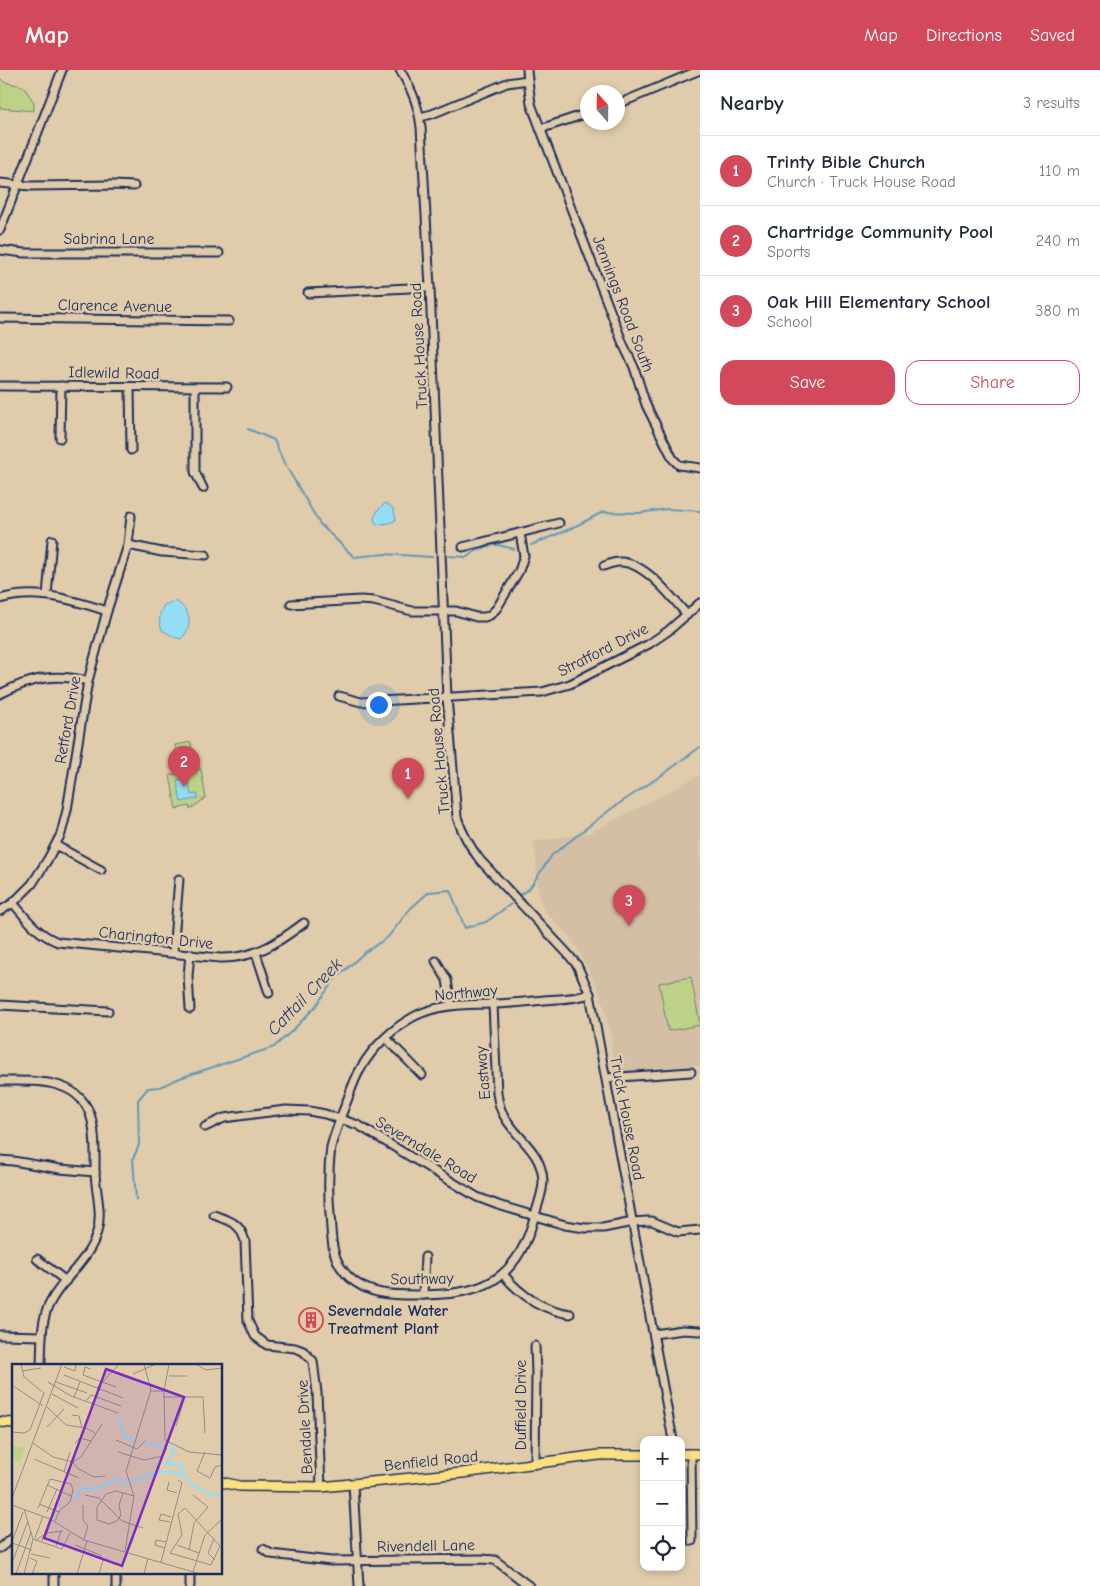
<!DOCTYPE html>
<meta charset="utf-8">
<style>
body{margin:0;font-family:"Comic Neue",sans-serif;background:#f6f6f7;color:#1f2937}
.controls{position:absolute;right:15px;bottom:15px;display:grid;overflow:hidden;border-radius:10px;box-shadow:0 2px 8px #0003}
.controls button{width:45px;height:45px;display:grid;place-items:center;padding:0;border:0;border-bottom:1px solid #e0e1e3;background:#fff;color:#1f2937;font:25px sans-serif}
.compass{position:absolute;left:580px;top:15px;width:45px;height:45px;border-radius:50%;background:#fff;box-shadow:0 2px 8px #0003;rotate:340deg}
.you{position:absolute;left:378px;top:634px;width:18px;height:18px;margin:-12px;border:4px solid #fff;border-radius:50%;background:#1a73e8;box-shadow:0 0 0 8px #1a73e833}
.badge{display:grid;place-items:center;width:32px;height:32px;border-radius:50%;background:#d1495b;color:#fff;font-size:16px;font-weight:700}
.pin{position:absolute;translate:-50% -41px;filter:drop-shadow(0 1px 2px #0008)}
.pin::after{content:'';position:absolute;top:26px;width:18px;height:15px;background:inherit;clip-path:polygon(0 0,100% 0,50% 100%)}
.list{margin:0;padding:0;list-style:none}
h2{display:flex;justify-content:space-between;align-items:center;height:65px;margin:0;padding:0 20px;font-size:21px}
h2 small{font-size:16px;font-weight:400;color:#747a83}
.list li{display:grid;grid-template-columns:32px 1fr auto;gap:15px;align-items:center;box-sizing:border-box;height:70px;padding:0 20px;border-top:1px solid #e0e1e3}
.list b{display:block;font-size:19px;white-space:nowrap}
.list p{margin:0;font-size:16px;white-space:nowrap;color:#747a83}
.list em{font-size:16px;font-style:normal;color:#747a83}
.actions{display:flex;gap:10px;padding:15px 20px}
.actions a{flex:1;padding:11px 0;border:1px solid #d1495b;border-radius:15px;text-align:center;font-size:18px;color:#d1495b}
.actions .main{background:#d1495b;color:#fff}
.icon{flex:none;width:28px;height:28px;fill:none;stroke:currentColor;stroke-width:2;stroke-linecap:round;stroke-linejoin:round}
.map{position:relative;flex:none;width:700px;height:1516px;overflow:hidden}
header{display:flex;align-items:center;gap:30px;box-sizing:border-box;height:70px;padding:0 25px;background:#d1495b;color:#fff}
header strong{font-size:24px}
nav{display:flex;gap:28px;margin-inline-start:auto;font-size:18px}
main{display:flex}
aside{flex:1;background:#fff}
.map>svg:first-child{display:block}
.built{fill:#d4bfa4}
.green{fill:#bdd288;stroke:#6c8073}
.water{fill:#94def5;stroke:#6498b9}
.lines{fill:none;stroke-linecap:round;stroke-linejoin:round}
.stream{stroke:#6498b9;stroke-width:2}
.minor-casing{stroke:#1b2f5e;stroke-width:11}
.major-casing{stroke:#1b2f5e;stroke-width:12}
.minor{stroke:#e0ccab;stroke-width:7}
.major{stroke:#fce080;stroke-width:9}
.labels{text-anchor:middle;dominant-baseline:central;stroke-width:5;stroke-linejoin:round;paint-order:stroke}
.street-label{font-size:16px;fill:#1b2f5e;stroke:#e0ccab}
.poi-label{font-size:16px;font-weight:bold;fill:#1b2f5e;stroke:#e0ccab;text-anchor:start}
.water-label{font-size:18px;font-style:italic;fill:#27406d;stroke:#e0ccab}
.inset-river{fill:none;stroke:#94def5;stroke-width:2.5}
.inset-road{fill:none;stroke:#918d8c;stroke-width:1}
.view{fill:#7b2cbf;fill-opacity:0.15;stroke:#7b2cbf;stroke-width:2.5}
.inset-edge{fill:none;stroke:#1b2f5e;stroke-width:2.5}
</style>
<header>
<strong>Map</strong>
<nav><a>Map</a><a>Directions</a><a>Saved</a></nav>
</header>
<main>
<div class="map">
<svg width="700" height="1516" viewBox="0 0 700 1516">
<rect width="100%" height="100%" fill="#e0ccab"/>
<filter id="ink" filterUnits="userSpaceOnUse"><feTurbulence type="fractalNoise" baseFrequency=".02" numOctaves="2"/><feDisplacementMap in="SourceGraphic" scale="10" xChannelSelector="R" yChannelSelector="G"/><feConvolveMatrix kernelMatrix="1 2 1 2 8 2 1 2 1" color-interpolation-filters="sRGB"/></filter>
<g filter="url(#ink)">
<path class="built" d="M700,705V996L613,1002L611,964L600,923L573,871L545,841L539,827L534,771L590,763Z"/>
<g class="green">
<path d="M0,8L4,12L23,16L34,32V41L0,38Z"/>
<path d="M191,672L193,686L197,685L199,697L180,701L175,675Z"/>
<path d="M201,699L206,728L190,739L189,736L176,739L170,705Z"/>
<path d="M691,907L700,955L668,961L659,913Z"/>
</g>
<g class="water">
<path d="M385,433L393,438L396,450L389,453L376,455L374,448L378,440Z"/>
<path d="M175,531C191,540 194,556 181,569L174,567L162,560C158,550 159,545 164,535Z"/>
<path d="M189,708L190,710L188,711L191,725L197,724L198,728L181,732L177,710Z"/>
</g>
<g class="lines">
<g class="stream">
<path d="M248,359L274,370L283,391L320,454L354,487L385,484L432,487"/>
<path d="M531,475L570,459L603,442L639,443L667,439L700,441"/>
<path d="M449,486L467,487L476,481L494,474L514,479"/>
<path d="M521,824L529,819L552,785L611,739L665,703L700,677"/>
<path d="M136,1130L133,1089L139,1075L138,1030L148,1018L160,1017L180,1008L274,977L293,960L315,937L334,910L364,883L388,867L410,839L429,822L450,820L465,858L486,852L511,834"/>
</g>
<defs>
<g id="minor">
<path d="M400,0C412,20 418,34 421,57L430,217L447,627L457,747C462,763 470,777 480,790L567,883L577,895L590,924L673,1370"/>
<path d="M527,0L528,10"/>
<path d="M618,34L700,0"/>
<path d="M420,47L432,44L507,13L528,10L531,34L623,274L634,297L646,335L673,389L679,395L700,398"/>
<path d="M540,59L588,43"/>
<path d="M0,113L30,116L114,115L134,116"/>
<path d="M0,160L62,0"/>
<path d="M0,180L24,183H219"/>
<path d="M308,223L430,217"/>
<path d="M0,248L229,251"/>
<path d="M0,316L227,317"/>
<path d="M130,317L131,380"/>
<path d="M195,318V402L203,418"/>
<path d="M60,368L61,316"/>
<path d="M128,475L162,482L206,485"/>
<path d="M463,477L559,453"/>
<path d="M604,496C609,494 614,492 619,492C644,491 672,527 687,545"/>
<path d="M47,525L52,470"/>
<path d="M0,529C37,518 72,530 107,541"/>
<path d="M291,534L361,530L374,531L412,541H456L476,547H485L490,545L497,538L519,501L524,486L520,463"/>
<path d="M0,624C31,608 54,603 88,611"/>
<path d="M339,626L361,632L542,622L570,614L649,574L668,561L700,533"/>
<path d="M57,776L101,800"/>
<path d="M13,833C27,849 37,864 58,872L220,888C254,889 279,872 304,853"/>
<path d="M0,841L13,833L32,814L48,789L61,764L67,740L88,611L107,541L128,475L131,446"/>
<path d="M173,882L179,809"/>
<path d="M256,883L269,923"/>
<path d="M190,884L188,906L190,939"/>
<path d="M436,891L447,910L451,935"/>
<path d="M493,934L497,1023C498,1030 499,1037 503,1044C515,1068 542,1080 543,1111C543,1123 537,1137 534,1148C516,1214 479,1225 416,1225C391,1225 368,1225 349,1207C330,1189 332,1168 330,1144C328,1121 328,1100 331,1077C334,1065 339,1053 343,1041C349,1027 353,1011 361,998C373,977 394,957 415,946C439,934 463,935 489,934C508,934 526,932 544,930C560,929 575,929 590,924"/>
<path d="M0,935L108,941"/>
<path d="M386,968L422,1005"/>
<path d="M606,1008L691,1002"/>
<path d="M0,1011C35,1011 82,1007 92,1051C96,1068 95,1084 95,1101C95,1120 103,1142 97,1162C90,1189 64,1207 51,1231C40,1250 42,1274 41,1295"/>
<path d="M205,1057L224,1048L261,1043L286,1040L309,1041L325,1044L358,1055L477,1127L498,1135L565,1155L585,1158H603L633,1152L647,1151H652L678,1162L700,1160"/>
<path d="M0,1090L13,1091L60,1099L95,1102"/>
<path d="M214,1145C231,1151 240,1153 245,1171L248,1251L255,1266L267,1275L295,1278L303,1281L313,1291L317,1323L321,1417"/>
<path d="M37,1189L66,1211"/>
<path d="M503,1204C520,1225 543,1240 570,1244"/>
<path d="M423,1225L425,1187"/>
<path d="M654,1264L683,1260L700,1261"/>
<path d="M0,1265L42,1266"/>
<path d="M691,1384L692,1471"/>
<path d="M535,1394L536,1303L535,1276"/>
<path d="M353,1414L359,1516"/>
<path d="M0,1478L14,1467"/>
<path d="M263,1479L271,1484L331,1491L481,1489L495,1490L529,1516"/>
<path d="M116,1502V1516"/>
<path d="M54,1516V1502"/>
<path d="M190,1516V1502"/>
</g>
<g id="major">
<path d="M0,1352L14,1353"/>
<path d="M681,1384H700"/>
<path d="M221,1412L239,1416L321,1417L462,1403L599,1385H644"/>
</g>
</defs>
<use href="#minor" class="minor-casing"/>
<use href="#major" class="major-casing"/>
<use href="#minor" class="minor"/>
<use href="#major" class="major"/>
</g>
</g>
<defs>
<symbol id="building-ring" viewBox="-11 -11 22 22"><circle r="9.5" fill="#e0ccab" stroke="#d1495b" stroke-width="1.5"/><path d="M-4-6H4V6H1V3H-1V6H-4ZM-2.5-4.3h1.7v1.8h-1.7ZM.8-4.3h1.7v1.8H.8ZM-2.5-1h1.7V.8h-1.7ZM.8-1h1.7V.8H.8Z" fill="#d1495b"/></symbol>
</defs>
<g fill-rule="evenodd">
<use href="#building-ring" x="297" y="1236" width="28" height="28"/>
</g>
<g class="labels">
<g class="street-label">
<text x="109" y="169">Sabrina Lane</text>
<text transform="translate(623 234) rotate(69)">Jennings Road South</text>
<text transform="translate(115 236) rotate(1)">Clarence Avenue</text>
<text transform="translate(419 276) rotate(-93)">Truck House Road</text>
<text transform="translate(114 303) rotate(1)">Idlewild Road</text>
<text transform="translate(603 580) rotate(-27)">Stratford Drive</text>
<text transform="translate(68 650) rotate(-80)">Retford Drive</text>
<text transform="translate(439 681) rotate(-95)">Truck House Road</text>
<text transform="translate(156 868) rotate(6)">Charington Drive</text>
<text transform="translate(466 923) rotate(-5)">Northway</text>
<text transform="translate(483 1003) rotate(-95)">Eastway</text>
<text transform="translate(627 1048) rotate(79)">Truck House Road</text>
<text transform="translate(426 1080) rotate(31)">Severndale Road</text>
<text transform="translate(422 1209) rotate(-1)">Southway</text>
<text transform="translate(521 1335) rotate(-90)">Duffield Drive</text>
<text transform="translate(305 1357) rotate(-93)">Bendale Drive</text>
<text transform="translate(431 1391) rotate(-6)">Benfield Road</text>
<text transform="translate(426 1476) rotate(-1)">Rivendell Lane</text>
</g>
<g class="poi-label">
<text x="328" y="1241">Severndale Water<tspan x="328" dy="18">Treatment Plant</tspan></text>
</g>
<g class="water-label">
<text transform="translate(305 927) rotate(-46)">Cattail Creek</text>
</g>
</g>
<g transform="translate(12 1294)">
<rect width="210" height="210" fill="#e0ccab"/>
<path d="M1,82L13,84L8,98L0,95Z" fill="#bdd288"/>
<path class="inset-river" d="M107,55L113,73L122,77M134,79L154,83M157,83L162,85V89L154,100L168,101L171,104L168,109M119,118L146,108H160L172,111L182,122L200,131L210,132M63,136L69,124L84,125L108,114L111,119H116"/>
<path class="inset-road" d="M184,0L194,6L210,4M52,3L63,7L64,0M79,5L73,3L71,11L104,23M10,7L29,4M121,10L144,0M52,11L111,34M157,12H175M36,18L59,32L106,49M44,18L75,29M0,21L31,42M85,24L107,0M138,27H152L153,76L177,88L210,91M152,27L157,0M40,30L66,44M62,33L68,18M151,33H191L193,69M74,37L79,31L109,42M35,43L54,61L74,64L83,69M60,51L67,52L70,64M164,62L173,33M35,63L52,45M0,68L12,69L18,66L32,29L12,13L9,0M104,76L125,85L133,77M21,79L41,93L61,98L69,93L90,60M63,79L68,74L79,77M106,88L132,96L151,92L155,84M193,88L185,107L198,114L203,103L210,101M22,95L67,114M61,98L65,104L82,113L93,112M52,108L58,88M157,118L155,126L165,129M35,121L59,132M111,129L107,141L109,151L105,157L97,160L85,156V143L94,130L104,127L122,132M73,131L87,134L110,157L131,164M0,134L50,0M27,140L47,148M0,141L38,155L72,176L188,210M71,141V156L76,162L72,175M26,144L38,115L59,120L61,126L58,138L48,146L43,157M173,144L208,182L199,201L158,189L170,171L166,150ZM12,145L21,175L12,210M35,148L45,125M158,158L147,156L149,150L159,153M23,174L31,152M21,175L50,185L58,169M202,175L196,189L203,196M24,176L35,169L51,167M30,177L38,155M0,178L11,148M0,179L20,186M63,181L88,191L91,197L87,210M165,181L187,189M44,182L49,167M153,184L143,181L144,176L154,178M177,186L182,159L196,143L181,131M113,187L122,132L114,107L139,26L132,0M19,190L38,194M18,194L25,197L20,210M149,198L170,119L166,116M0,199L16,157M181,208L193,171L210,155M4,210L19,168M65,210L75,177M132,210L136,194"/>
<path class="view" d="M94,5L172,33L110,202L32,174Z"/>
<rect width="210" height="210" class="inset-edge"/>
</g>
</svg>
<div class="controls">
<button>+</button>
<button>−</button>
<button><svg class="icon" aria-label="locate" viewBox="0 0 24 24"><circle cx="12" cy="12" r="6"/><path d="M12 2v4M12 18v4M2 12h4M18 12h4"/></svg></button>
</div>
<svg class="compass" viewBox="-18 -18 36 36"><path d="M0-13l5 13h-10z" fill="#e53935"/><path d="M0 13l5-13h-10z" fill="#747a83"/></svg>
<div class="you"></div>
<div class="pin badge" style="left:408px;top:729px">1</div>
<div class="pin badge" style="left:184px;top:717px">2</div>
<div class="pin badge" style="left:629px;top:856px">3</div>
</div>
<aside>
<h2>Nearby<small>3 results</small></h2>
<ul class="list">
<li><span class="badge">1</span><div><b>Trinty Bible Church</b><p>Church · Truck House Road</p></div><em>110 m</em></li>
<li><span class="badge">2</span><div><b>Chartridge Community Pool</b><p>Sports</p></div><em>240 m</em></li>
<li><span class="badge">3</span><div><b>Oak Hill Elementary School</b><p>School</p></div><em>380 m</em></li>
</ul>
<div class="actions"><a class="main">Save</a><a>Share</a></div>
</aside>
</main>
